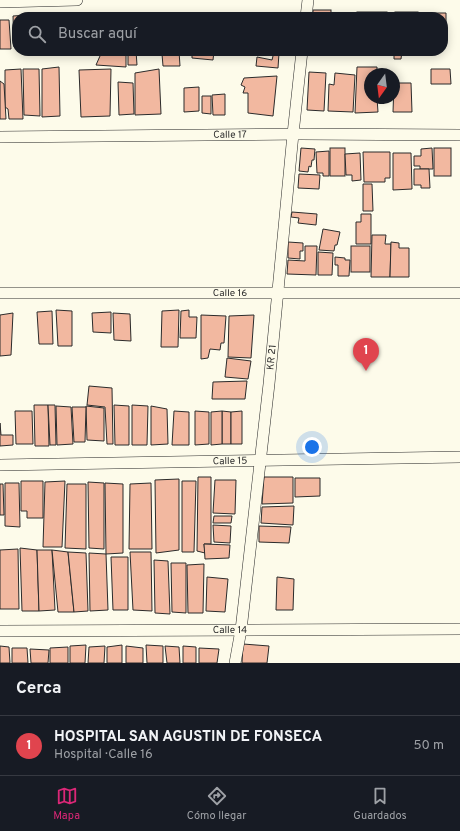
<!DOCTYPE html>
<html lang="es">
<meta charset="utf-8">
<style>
body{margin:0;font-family:Overpass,sans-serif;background:#20242c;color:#f1f3f6}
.compass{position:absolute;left:364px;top:68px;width:36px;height:36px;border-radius:50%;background:#171b24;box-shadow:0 2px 10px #0003;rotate:194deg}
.you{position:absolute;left:312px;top:447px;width:14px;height:14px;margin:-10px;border:3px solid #fff;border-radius:50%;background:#1a73e8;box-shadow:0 0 0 6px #1a73e833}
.badge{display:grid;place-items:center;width:26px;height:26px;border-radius:50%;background:#db2777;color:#fff;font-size:13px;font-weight:700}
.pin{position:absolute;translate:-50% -33px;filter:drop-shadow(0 1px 2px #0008)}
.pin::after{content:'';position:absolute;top:21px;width:14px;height:12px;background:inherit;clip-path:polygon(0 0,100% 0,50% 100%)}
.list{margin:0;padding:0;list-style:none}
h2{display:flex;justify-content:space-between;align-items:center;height:52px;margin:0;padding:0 16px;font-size:17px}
h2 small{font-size:13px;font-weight:400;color:#9ea1a6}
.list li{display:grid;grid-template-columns:26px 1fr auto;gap:12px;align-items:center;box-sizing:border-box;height:60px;padding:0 16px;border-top:1px solid #363941}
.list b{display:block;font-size:15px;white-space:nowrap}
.list p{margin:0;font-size:13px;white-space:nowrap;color:#9ea1a6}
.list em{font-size:13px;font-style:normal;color:#9ea1a6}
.icon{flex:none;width:22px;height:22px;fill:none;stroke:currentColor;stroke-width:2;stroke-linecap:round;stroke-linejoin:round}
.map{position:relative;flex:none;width:460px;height:663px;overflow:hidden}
.search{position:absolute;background:#171b24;box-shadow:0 2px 10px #0003;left:12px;right:12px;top:12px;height:44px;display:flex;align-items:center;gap:10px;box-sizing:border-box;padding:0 14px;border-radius:16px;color:#9ea1a6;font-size:15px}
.sheet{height:112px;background:#171b24}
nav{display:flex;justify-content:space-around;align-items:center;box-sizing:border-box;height:56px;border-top:1px solid #363941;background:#171b24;font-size:11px;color:#9ea1a6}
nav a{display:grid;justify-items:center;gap:2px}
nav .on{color:#db2777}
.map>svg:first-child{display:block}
.building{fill:#f2b8a0;stroke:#2b2b2b}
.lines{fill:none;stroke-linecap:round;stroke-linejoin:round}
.street-casing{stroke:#2b2b2b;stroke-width:12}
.street{stroke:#fdfbea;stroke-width:11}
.labels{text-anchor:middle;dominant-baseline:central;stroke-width:3;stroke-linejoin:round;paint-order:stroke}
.street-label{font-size:10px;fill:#2b2b2b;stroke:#fdfbea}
</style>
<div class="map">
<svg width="460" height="663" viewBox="0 0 460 663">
<rect width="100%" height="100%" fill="#fdfbea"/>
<g class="building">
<rect x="313" y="10" width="18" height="7"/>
<rect x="357" y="12" width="30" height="5"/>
<rect x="395" y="12" width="23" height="5"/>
<path d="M221,13H235V17H220Z"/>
<path d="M427,13H446V43H443V17H427Z"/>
<path d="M28,15V17H17V47H14L13,16Z"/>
<path d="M194,15L216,17H194Z"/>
<path d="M239,15L259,16L239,17Z"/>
<path d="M0,20H9L11,49H0Z"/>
<path d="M100,51L119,53V51H126V67L96,65L100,56Z"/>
<path d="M128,51H136L137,65H128Z"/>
<path d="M173,51H179L180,66H163L162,54Z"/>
<path d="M192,51H214L213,60L192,58Z"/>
<path d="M236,51H255V53Z"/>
<path d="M257,51H271V55L256,54Z"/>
<path d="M394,51H402L401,59H394Z"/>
<path d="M274,52L279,53L278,68L256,66L257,57L272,60Z"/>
<path d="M59,67L60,116L42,117V69Z"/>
<path d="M357,67H377V74H370V98H377L378,112L355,113Z"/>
<path d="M21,69L23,119H9L8,109L5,107V70Z"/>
<path d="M23,69H39L40,116L24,115Z"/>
<path d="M111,69L110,116L81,117L79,70Z"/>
<path d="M159,69L161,114L135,115V73Z"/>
<path d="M431,69H450L451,84H431Z"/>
<path d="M309,72L326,73L324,111L307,110Z"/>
<path d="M335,73L355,75L353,112L328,111L329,84L334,85Z"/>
<path d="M277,76L273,116L248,113V93H243L245,87L241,85L244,78Z"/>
<path d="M0,81L4,84L6,119H0Z"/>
<path d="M118,82L133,83L134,114L119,115Z"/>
<path d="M394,83H411L412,112H393Z"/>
<path d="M199,87V111L184,112V88Z"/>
<path d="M225,94V115H213L212,95Z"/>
<path d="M202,96H211V114L202,113Z"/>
<path d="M301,148L315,149L314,160H312L311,167L309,166L308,172L299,171Z"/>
<rect x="330" y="148" width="15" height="28"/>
<path d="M432,148L433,169H420V166H414V156H421V149Z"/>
<rect x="434" y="148" width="17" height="28"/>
<path d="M329,151V176H323V173H317L316,152Z"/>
<path d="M363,152H390V178H385V182H364Z"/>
<path d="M360,153L361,180L352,181V175H346L345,154Z"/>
<path d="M393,153H411L412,189L393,190Z"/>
<path d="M414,169H429L430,188H421V185H414Z"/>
<path d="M299,174L320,175L319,189L298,188Z"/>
<path d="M363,184H372L373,211H363Z"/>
<path d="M292,212L317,214L316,225L298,223L299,218L291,217Z"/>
<path d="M361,214H371V244H356V222H361Z"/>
<path d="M323,229L340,232L337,245H335L334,251L319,250Z"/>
<path d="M372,235H386L385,244H391L390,277H371Z"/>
<path d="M288,242L303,243V251H300V259L288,258Z"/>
<path d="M391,242L399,243V248H409V277H390Z"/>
<path d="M305,246H317L316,275L287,274L288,260L305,261Z"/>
<rect x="351" y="246" width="19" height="26"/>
<path d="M318,252L333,253L332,275H318Z"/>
<path d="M335,257L345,258V260H350L349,276H338V265H335Z"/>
<path d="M56,310L72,311V346H58Z"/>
<path d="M179,310L178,347H161L162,311Z"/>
<path d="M189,310V317H197L196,338H180L181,311Z"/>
<path d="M52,311L53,344H39L37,312Z"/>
<path d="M111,312V333L93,332L92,313Z"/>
<path d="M13,313L11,355L0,356V315Z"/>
<path d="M113,313L130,314L131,341L114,340Z"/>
<path d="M201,315L226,316L224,343H221L220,350L210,349L208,358L201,359Z"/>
<path d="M254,315L251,358L228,357L229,316Z"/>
<path d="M227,358L251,361L248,379L225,377Z"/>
<path d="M247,381L245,399H212L213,382Z"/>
<path d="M89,386L112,388L113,444H107L105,407L87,405Z"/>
<path d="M34,405H48L49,446H35Z"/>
<path d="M48,405H55L56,445H50Z"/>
<path d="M114,405L129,406V445H115Z"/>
<path d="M132,405L148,406L147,445H132Z"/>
<path d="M56,406L71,407L73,444L57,445Z"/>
<path d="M86,406L104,408V441L87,440Z"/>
<path d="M151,406L167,409L168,444L151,445Z"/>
<path d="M72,407H86L85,442H74Z"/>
<path d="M15,411H32L33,444H16Z"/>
<path d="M174,411L189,412V445H172Z"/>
<path d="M195,411L209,412V444L195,445Z"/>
<path d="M222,411L231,412V444H222Z"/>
<path d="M222,411V444L211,445V412Z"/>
<path d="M242,411V444H231V412Z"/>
<path d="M0,423L1,435H13V445L0,446Z"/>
<path d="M198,477H211V544H204L205,553L197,551Z"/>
<path d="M264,477H293V503L262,504Z"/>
<path d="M295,478H320V496L295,497Z"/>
<path d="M179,479V550L156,553L155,480Z"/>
<path d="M215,480H236L235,514L213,513Z"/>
<path d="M21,481H43V518H27V511H21Z"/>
<path d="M65,481L62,547H43L45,482Z"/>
<path d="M182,481H196L194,552H182Z"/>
<path d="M88,482L104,483V549L89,548Z"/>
<path d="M5,483H19L20,527L5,526Z"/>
<path d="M105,483L123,484V553L106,554Z"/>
<path d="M151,483L152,549H129L130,484Z"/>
<path d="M0,484H3L4,515H0Z"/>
<path d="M67,484H86V549L65,548Z"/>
<path d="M294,506L293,525L261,523L262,507Z"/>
<path d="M214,516H232L231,523H213Z"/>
<path d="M213,525L231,526L230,543L214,542Z"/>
<path d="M259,526L291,527L289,543L259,542Z"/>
<path d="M204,544L230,545L229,558L205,559Z"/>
<path d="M20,548L37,550L39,611H22Z"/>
<path d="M18,549L19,609H0V550Z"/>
<path d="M37,550H52L55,610L39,611Z"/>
<path d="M52,550L68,552L74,612H58Z"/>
<path d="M68,552L86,553L88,611L74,612Z"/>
<path d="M130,552H151L152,611L133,610Z"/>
<path d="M89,553L106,554L108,610L90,611Z"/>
<path d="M111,557H128V610H113Z"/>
<path d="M154,560L168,561L170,614L155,613Z"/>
<path d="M171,563H186V613L172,612Z"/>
<path d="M204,564L203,613H188L187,565Z"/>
<path d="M207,577L228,579L225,612L206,611Z"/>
<path d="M277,577L294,579L293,610H276Z"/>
<path d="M243,644L269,646L267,663H242Z"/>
<path d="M86,645L85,663H70V646Z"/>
<path d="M122,645V663H107V647Z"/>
<path d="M146,645L163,646V663H147Z"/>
<path d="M0,646L9,647L10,663H0Z"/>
<path d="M105,646L104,663H88L89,647Z"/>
<path d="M126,646L143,648V663H126Z"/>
<path d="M165,646L179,647L180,663H167Z"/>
<path d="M183,646L196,647V663H183Z"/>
<path d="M68,647V663H50V648Z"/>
<path d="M12,648H27L28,663H12Z"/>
<path d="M199,648L219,649L217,663H199Z"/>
<path d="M30,649L49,650L48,663H31Z"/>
</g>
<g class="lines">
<defs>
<g id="street">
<path d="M0,2L77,0"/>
<path d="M306,17L308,0"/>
<path id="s1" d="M0,137L301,134L460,135"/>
<path id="s2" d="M0,293H460"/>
<path id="s3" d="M0,465L460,457"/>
<path id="s4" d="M0,631L460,629"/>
<path id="s5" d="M235,663L241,630L269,384L293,134L302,51"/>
</g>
</defs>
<use href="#street" class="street-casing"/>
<use href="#street" class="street"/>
</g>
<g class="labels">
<g class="street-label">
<text stroke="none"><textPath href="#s1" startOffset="230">Calle 17</textPath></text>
<text stroke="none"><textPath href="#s2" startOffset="230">Calle 16</textPath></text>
<text stroke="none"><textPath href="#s5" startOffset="308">KR 21</textPath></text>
<text stroke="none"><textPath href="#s3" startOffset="230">Calle 15</textPath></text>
<text stroke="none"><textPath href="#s4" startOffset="230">Calle 14</textPath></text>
</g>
</g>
</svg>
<svg class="compass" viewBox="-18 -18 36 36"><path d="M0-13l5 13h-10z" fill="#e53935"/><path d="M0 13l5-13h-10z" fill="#9ea1a6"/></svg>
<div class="you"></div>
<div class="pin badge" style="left:366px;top:371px;background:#e0444e">1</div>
<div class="search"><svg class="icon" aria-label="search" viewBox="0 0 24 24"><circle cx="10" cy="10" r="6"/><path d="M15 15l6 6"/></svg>Buscar aquí</div>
</div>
<section class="sheet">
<h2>Cerca<small></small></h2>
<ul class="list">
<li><span class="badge" style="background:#e0444e">1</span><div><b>HOSPITAL SAN AGUSTIN DE FONSECA</b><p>Hospital · Calle 16</p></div><em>50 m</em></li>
</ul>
</section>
<nav>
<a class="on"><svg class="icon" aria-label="map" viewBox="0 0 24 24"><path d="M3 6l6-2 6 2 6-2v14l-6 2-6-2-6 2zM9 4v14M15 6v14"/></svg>Mapa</a>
<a><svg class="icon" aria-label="directions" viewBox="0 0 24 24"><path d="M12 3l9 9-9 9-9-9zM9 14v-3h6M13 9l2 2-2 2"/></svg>Cómo llegar</a>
<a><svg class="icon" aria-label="saved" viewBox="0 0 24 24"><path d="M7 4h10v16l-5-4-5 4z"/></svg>Guardados</a>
</nav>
